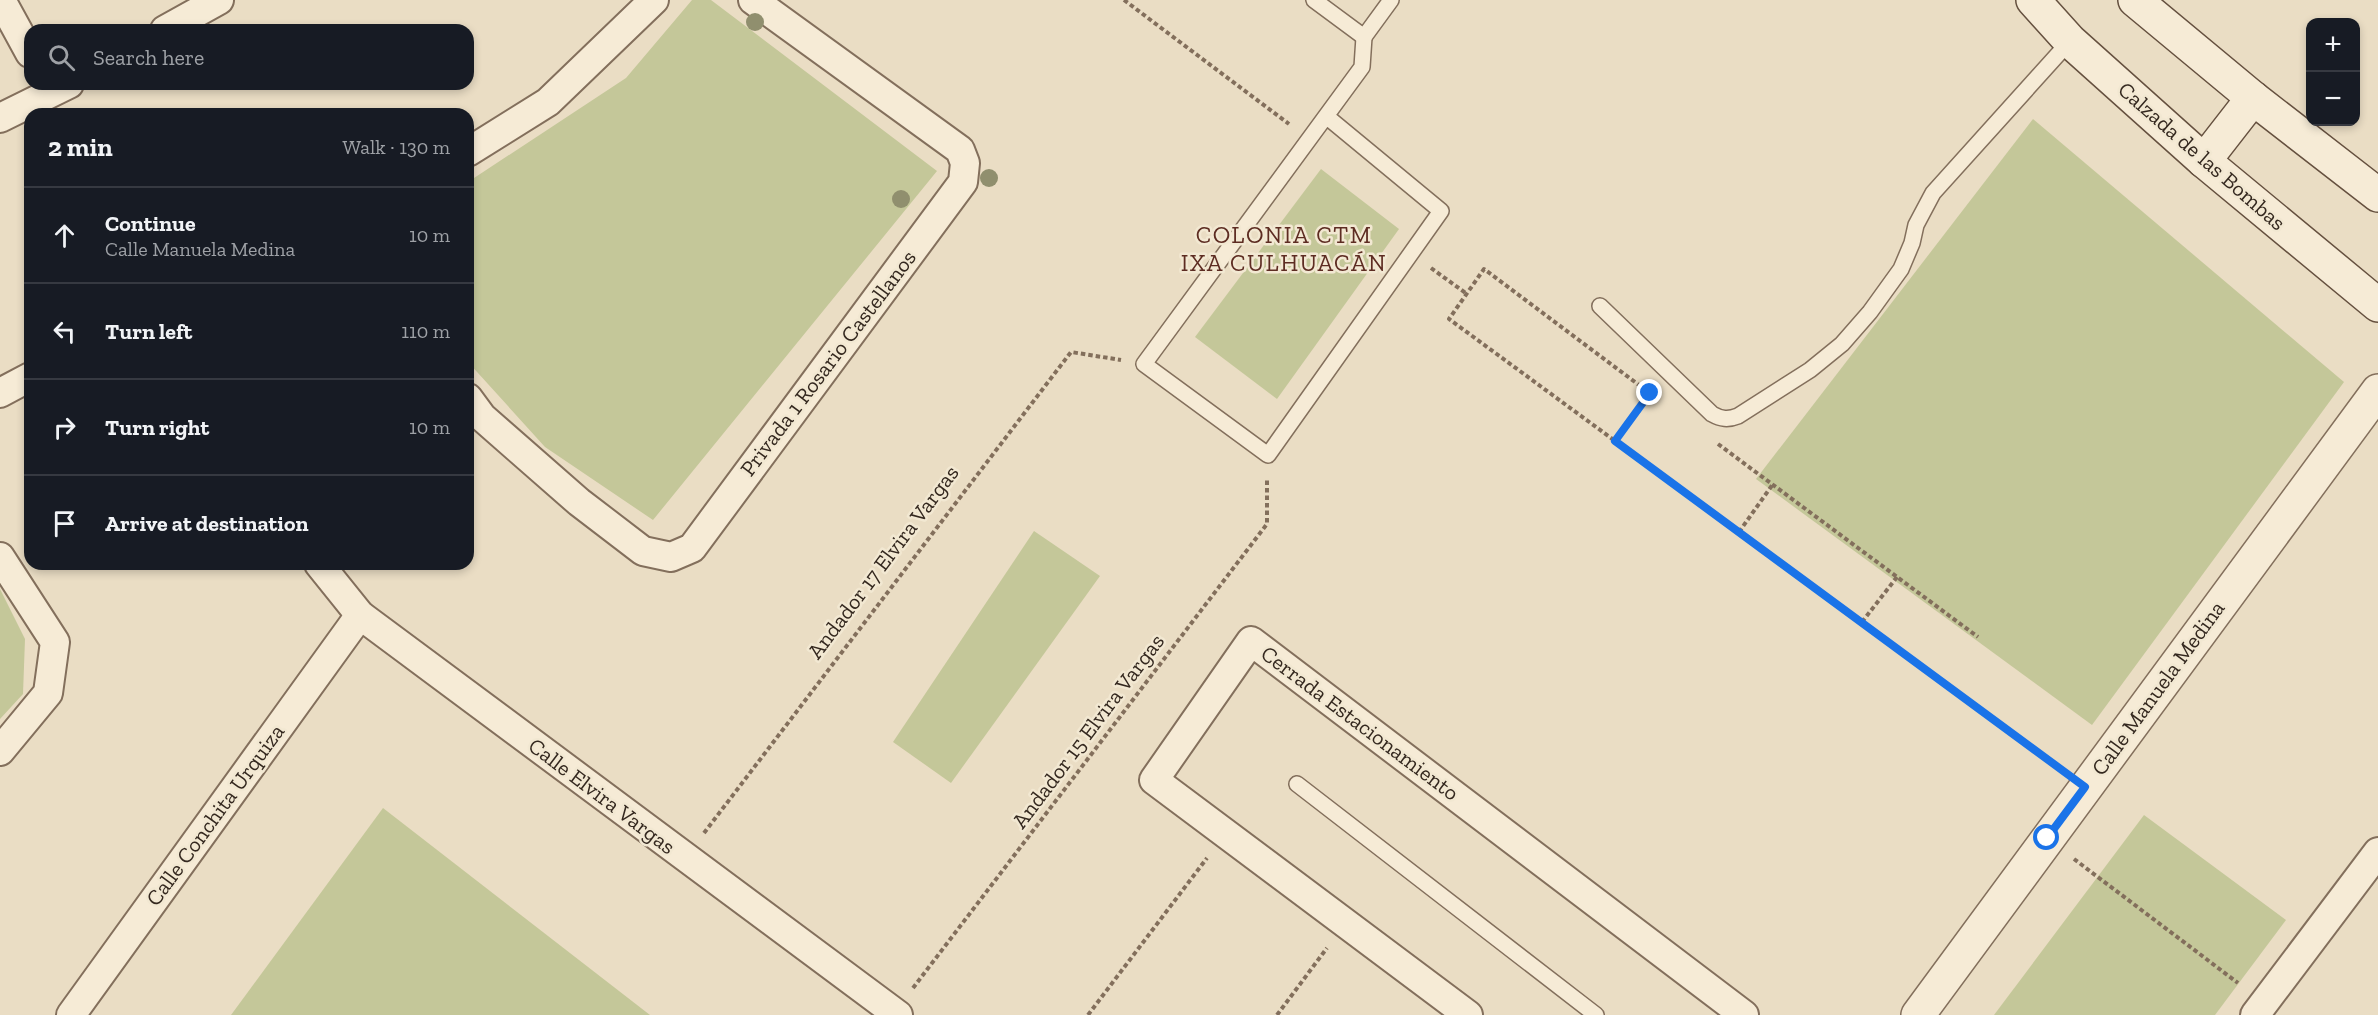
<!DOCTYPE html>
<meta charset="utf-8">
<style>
body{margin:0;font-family:"Zilla Slab",serif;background:#242831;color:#f1f3f6}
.controls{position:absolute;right:18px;top:18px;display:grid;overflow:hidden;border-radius:12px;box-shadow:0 3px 9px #0003}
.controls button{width:54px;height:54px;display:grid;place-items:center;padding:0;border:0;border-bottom:2px solid #363941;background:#171b24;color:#f1f3f6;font:30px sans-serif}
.stop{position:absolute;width:18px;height:18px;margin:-14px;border:4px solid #1a73e8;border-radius:50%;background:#fff}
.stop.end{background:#1a73e8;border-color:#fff;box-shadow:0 2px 6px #0008}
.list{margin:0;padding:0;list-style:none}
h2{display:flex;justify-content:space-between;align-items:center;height:78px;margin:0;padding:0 24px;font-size:26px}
h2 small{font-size:20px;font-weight:400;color:#9ea1a6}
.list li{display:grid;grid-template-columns:39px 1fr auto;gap:18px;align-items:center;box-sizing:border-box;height:96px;padding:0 24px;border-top:2px solid #363941}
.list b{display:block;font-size:22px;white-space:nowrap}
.list p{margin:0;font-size:20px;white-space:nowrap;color:#9ea1a6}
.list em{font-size:20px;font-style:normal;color:#9ea1a6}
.icon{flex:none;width:33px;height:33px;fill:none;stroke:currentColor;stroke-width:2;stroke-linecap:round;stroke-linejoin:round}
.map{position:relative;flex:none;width:2378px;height:1015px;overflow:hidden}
.search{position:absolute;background:#171b24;box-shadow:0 3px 9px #0003;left:24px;top:24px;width:450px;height:66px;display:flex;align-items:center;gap:15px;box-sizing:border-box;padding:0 21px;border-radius:18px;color:#9ea1a6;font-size:22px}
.panel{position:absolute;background:#171b24;box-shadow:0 3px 9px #0003;left:24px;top:108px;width:450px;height:462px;border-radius:18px}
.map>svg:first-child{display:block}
.green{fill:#c4c799}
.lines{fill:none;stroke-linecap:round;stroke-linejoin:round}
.service-casing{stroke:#836f5c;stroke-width:18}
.minor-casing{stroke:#836f5c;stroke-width:32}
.tertiary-casing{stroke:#836f5c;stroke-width:36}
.secondary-casing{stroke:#65503f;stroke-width:36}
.path{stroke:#836f5c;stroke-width:4;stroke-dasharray:4.5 3;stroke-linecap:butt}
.service{stroke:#f6ebd6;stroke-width:15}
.minor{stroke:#f6ebd6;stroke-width:28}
.tertiary{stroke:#f6ebd6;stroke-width:33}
.secondary{stroke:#f6ebd6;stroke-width:33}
.tree{fill:#908f6e}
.route{stroke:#1a73e8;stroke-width:8}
.labels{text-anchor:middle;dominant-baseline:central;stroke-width:5;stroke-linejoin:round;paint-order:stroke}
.street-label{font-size:22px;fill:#34281f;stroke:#f2e8d2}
.neighbourhood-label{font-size:24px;letter-spacing:1.5px;fill:#5d2c22;stroke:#f2e8d2}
</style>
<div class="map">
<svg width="2378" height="1015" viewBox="0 0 2378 1015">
<rect width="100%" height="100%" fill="#eaddc4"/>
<g class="green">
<path d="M692,0H711L937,171L653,520L545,447L468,362V182L626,78Z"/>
<path d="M2033,119L2344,382L2092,725L1756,479Z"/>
<path d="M1321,169L1399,229L1277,399L1195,337Z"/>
<path d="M1034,531L1100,576L951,783L893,742Z"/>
<path d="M0,589L25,639L23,694L0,719Z"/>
<path d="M383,808L650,1015H231Z"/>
<path d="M2144,815L2286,920L2215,1015H1994Z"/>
</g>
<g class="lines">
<defs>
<g id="service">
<path d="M1314,0L1364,37L1391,0"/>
<path d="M1326,116L1441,211L1268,455L1144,364L1362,67L1364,37"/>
<path d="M1600,306L1712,414C1721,419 1728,420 1738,416L1810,370L1842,344L1870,312L1901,269L1912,243L1916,225L1933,193L2070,41"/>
<path d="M1297,784L1596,1015"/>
</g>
<g id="minor">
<path d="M1,0L30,53"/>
<path d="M165,30L219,0"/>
<path d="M0,118L69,84"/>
<path d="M468,152L548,102L654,0"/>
<path d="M0,393L30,377"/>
<path d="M468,398L482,417L579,502L643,551L671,557L692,548L963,182L965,163L960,150L753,0"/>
<path d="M0,557L55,642L48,693L0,751"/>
<path d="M319,564L360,615L898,1015"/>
<path d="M71,1015L360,615"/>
<path d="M1468,1015L1154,780L1251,641L1744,1015"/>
<path d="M2255,1015L2378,852"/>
</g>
<path id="tertiary" d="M1918,1015L2378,391"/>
<g id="secondary">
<path d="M2033,0L2070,41L2204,161L2378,305"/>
<path d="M2135,0L2253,98L2378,195"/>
<path d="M2204,161L2253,98"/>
</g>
</defs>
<use href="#service" class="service-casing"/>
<use href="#minor" class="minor-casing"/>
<use href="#tertiary" class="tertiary-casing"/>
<use href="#secondary" class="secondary-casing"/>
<g class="path">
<path d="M1124,0L1289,124"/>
<path d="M1431,268L1467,294"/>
<path d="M1647,391L1484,269L1449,319L2059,767"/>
<path d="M1615,441L1651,390"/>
<path d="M1718,444L1978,637"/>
<path d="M1739,532L1773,484"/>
<path d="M1862,622L1897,577"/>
<path d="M704,833L1071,352L1121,360"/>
<path d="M2074,859L2238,983"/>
<path d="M913,988L1267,524V479"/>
<path d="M1088,1015L1207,858"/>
<path d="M1277,1015L1327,948"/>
</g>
<use href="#service" class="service"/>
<use href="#minor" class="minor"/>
<use href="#tertiary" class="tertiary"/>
<use href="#secondary" class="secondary"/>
</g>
<g class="tree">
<circle cx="755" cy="22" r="9"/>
<circle cx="989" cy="178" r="9"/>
<circle cx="901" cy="199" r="9"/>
</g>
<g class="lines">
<path class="route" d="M1650,393L1615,441L2085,787L2047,838"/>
</g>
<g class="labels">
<g class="street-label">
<text transform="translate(2202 156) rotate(41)">Calzada de las Bombas</text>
<text transform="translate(828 363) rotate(-53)">Privada 1 Rosario Castellanos</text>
<text transform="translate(883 562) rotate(-53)">Andador 17 Elvira Vargas</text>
<text transform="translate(2158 688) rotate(-54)">Calle Manuela Medina</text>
<text transform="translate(1360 723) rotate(37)">Cerrada Estacionamiento</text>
<text transform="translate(1088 731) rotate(-53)">Andador 15 Elvira Vargas</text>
<text transform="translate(602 796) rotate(37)">Calle Elvira Vargas</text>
<text transform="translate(215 815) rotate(-54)">Calle Conchita Urquiza</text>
</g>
<g class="neighbourhood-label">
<text x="1284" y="234">COLONIA CTM<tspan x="1284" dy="28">IXA CULHUACÁN</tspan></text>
</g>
</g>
</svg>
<div class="controls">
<button>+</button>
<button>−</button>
</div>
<div class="stop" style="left:2047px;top:838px"></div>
<div class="stop end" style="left:1650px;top:393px"></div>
<div class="search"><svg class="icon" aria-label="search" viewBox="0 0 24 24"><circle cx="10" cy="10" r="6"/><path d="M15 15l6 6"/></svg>Search here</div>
<section class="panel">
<h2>2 min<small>Walk · 130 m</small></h2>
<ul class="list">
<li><svg class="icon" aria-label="ahead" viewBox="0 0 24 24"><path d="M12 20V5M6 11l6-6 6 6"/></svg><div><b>Continue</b><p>Calle Manuela Medina</p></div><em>10 m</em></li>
<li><svg class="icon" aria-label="left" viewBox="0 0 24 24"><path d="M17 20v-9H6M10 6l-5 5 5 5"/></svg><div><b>Turn left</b></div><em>110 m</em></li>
<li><svg class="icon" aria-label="right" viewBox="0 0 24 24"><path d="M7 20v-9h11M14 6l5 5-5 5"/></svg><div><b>Turn right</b></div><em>10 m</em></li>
<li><svg class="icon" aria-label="arrive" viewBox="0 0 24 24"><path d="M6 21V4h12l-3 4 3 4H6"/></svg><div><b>Arrive at destination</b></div></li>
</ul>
</section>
</div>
